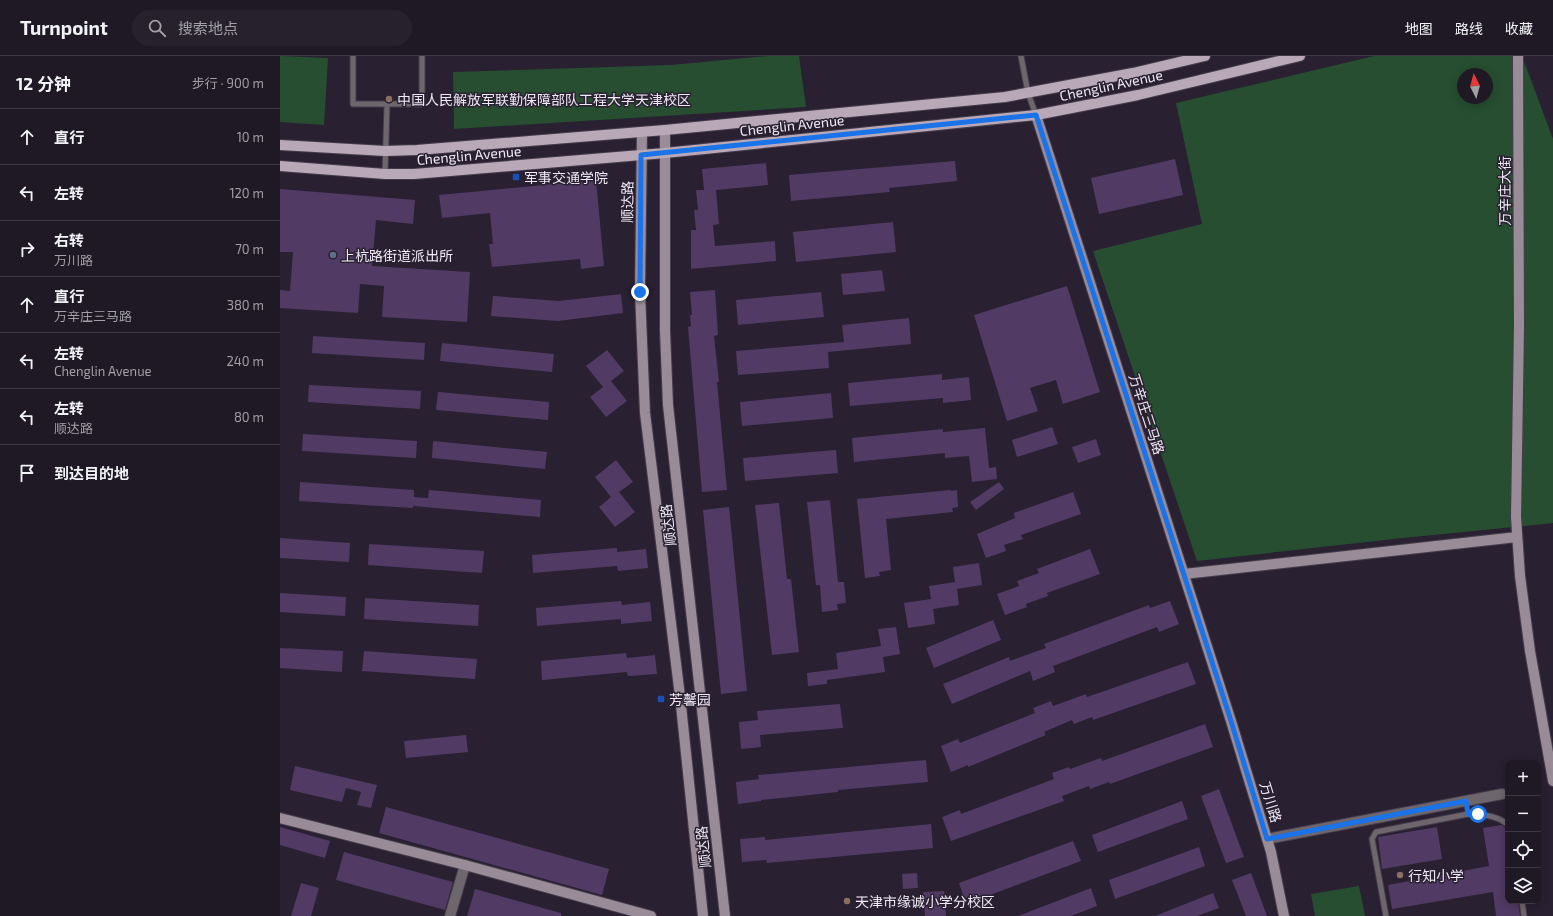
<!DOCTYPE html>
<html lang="zh">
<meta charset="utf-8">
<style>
body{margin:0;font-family:"Exo 2","Noto Sans SC",sans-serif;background:#27212d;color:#f1f3f6}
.controls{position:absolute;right:12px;bottom:12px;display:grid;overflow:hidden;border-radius:8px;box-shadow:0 2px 10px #0003}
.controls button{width:36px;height:36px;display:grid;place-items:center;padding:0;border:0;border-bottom:1px solid #3c3742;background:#1f1825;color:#f1f3f6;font:20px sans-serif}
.compass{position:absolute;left:1177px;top:12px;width:36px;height:36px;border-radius:50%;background:#1f1825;box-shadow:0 2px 10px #0003;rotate:354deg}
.stop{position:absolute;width:12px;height:12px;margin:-9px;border:3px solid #1a73e8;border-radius:50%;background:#fff}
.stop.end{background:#1a73e8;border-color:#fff;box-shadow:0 1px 4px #0008}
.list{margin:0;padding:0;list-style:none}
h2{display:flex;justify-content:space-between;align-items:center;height:52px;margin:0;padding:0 16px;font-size:17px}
h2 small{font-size:13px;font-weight:400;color:#a1a0a7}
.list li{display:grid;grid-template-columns:26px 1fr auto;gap:12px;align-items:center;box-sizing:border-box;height:56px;padding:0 16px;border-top:1px solid #3c3742}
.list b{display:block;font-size:15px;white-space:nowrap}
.list p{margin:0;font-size:13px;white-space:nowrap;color:#a1a0a7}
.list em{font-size:13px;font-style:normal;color:#a1a0a7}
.icon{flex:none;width:22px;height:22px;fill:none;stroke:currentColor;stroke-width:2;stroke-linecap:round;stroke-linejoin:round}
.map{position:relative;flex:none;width:1273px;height:860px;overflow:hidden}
header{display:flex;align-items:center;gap:24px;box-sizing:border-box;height:56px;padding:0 20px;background:#1f1825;border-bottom:1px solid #3c3742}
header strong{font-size:19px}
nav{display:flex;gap:22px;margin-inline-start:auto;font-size:14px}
.search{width:280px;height:36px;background:#27212d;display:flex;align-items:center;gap:10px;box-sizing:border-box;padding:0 14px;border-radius:22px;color:#a1a0a7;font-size:15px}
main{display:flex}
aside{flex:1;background:#1f1825}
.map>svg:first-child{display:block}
.green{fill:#274e31;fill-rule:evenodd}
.building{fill:#513a64}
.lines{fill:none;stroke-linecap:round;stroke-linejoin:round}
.lane-casing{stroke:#453c4c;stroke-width:7}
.street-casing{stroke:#453c4c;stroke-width:12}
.secondary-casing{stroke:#453c4c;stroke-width:12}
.primary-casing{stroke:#453c4c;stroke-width:12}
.lane{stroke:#6e666d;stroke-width:5}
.street{stroke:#6e666d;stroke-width:10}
.secondary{stroke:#998b97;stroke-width:10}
.primary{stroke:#b9a8b7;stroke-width:10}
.route{stroke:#1a73e8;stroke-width:5}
.education-dot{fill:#8d6e63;stroke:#292031;stroke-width:1.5}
.transit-dot{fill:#1a4fb4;stroke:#292031;stroke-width:1.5}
.service-dot{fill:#5c6f8a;stroke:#292031;stroke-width:1.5}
.labels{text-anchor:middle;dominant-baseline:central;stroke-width:3;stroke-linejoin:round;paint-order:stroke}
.street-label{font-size:14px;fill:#efe9f5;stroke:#292031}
.poi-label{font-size:14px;fill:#efe9f5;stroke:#292031;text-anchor:start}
</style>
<header>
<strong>Turnpoint</strong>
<div class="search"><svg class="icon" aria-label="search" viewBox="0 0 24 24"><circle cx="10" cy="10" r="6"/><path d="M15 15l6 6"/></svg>搜索地点</div>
<nav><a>地图</a><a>路线</a><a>收藏</a></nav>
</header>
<main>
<aside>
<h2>12 分钟<small>步行 · 900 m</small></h2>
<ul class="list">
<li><svg class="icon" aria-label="ahead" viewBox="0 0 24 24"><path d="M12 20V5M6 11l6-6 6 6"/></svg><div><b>直行</b></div><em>10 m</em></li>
<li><svg class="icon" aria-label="left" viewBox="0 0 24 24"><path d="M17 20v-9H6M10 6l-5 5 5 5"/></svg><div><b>左转</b></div><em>120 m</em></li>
<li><svg class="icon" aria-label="right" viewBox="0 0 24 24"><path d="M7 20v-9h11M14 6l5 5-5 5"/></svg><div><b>右转</b><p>万川路</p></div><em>70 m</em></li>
<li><svg class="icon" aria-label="ahead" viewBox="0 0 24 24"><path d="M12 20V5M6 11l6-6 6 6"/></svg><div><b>直行</b><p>万辛庄三马路</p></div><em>380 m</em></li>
<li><svg class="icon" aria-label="left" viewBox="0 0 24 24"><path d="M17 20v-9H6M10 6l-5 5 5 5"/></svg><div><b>左转</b><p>Chenglin Avenue</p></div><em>240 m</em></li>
<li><svg class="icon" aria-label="left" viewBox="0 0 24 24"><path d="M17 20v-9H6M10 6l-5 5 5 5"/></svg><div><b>左转</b><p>顺达路</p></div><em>80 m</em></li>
<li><svg class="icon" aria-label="arrive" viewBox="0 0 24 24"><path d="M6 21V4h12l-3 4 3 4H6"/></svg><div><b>到达目的地</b></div></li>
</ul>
</aside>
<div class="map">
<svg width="1273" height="860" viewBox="0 0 1273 860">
<rect width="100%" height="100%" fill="#292031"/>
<g class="green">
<path d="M0,0L48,2L44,69L0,66Z"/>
<path d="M488,0H519L526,51L174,73L173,16L391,9Z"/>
<path d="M1094,0H1242L1273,83V467L1123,482L917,505L813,195L922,168L896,47ZM1183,18H1207V42H1183Z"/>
<path d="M1079,830L1085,860H1035L1031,838Z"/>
</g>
<g class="building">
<path d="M895,103L903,139L819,158L811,122Z"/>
<path d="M675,105L677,125L609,132L610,136L511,145L509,119Z"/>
<path d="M486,107L488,129L436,134L439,168L433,169L435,190L495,185L496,205L411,213V174H416L414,154H418L416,134H424L422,113Z"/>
<path d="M316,124L324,210L301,213L300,203L212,211L209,188H213L210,157L162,162L159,139Z"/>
<path d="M0,133L135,144L133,168L96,164L92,210L190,216L187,266L102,261L104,230L80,228L78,257L0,252V234L10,235L13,196H0Z"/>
<path d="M613,166L616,196L516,206L513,176Z"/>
<path d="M602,214L605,235L563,239L561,218Z"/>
<path d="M787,230L820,336L783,348L776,324L750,332L758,355L727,365L694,259Z"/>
<path d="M435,234L438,279L434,280L439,326H437L447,434L422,436L408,271L411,270L410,259H412L410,236Z"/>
<path d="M541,236L544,261L458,269L456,244Z"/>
<path d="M341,238L343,257L278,265L211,260L213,240L279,245Z"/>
<path d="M629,262L631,288L548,296L549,312L458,319L456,295L564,286L562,269Z"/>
<path d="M33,280L145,287L144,304L32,297Z"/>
<path d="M162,287L274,298L272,316L160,305Z"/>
<path d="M327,294L344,315L331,325L347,345L326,361L310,341L323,331L306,310Z"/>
<path d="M662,318V324L689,321L691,344L663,347V342L570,350L568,327Z"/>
<path d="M29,329L141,335L140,353L28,346Z"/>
<path d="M158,336L269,346L268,364L156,354Z"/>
<path d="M551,337L553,362L462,370L460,346Z"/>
<path d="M772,371L778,388L737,401L732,384Z"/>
<path d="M705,372L709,412L716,411L717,423L692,426L689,400L665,402V397L574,406L572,382L663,373V376Z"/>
<path d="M23,378L137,385L136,402L22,395Z"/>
<path d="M816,383L821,399L798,407L792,391Z"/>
<path d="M153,385L267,396L265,413L152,402Z"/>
<path d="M556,394L558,417L465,425L463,402Z"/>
<path d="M336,404L353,426L339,436L355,456L335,471L319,451L331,441L315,421Z"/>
<path d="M20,426L134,434V441L148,442L149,434L261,444L260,461L133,450V452L19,445Z"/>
<path d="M719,426L724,433L696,454L690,446Z"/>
<path d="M671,434V435L677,434L678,451L672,452L673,456L606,463L611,514L599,516L600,520L585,522L577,443Z"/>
<path d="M793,436L801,458L741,479L743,483L724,489L726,495L706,502L697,478L735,462L734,457Z"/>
<path d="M550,444L558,526H564L566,547L557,548L558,554L542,556L540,529H536L527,446Z"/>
<path d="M499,447L507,523H511L519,596L492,599L475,449Z"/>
<path d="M449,451L467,635L441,638L423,454Z"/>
<path d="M0,482L70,487L69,506L0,502Z"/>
<path d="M89,488L204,495L202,517L88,509Z"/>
<path d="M337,492V496L366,493L368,512L338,515L337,510L253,517L252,499Z"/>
<path d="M810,493L820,518L767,537L768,540L746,548L747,551L725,559L717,538L739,530L737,525L759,517L757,513Z"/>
<path d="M699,507L702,529L677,533L679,549L653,553L655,568L628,572L624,547L651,543L649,530L675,526L673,511Z"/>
<path d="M0,537L66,541L65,560L0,556Z"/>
<path d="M85,542L199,549L198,570L84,563Z"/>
<path d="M341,545L342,549L370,546L372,565L341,568V563L257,570L256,552Z"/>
<path d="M890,545L899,568L879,576L877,571L773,610L775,616L753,625L750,615L672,648L663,628L729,601L730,605L766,592L764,588L869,549L870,552Z"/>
<path d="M713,564L721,584L654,612L646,592Z"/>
<path d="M616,571L620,598L603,601L605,616L547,624V628L528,630L527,617L558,613L556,597L601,590L598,573Z"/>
<path d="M0,592L63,595L62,616L0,612Z"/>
<path d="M84,595L197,603L195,623L82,615Z"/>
<path d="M346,597L347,602L375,599L377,618L348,620L347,616L262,624L261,605Z"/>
<path d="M908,606L916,628L813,664L812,661L794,668L792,664L764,676L766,679L688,711V709L671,716L661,690L678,683L680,687L755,657L753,652L771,645L773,650L806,638L807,641Z"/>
<path d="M560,648L563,672L480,679L481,691L461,693L459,666L478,664L477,655Z"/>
<path d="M925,668L933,691L830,728L829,726L810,733L809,730L782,740L784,745L671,785L662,761L680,754L681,758L774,723L772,717L789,711L790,713L821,702L822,705Z"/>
<path d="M186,679L188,696L126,702L124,685Z"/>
<path d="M646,704L648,726L558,734V736L481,744V745L458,748L456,726L479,723L478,719Z"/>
<path d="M15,710L97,729L91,752L77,749L81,736L66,732L62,746L10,734Z"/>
<path d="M939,733L964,801L946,807L921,740Z"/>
<path d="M902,745L908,763L818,796L812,779Z"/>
<path d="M106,751L329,813L322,839L99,777Z"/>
<path d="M651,768L653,792L487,807L486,804L462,806L460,783L485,781V784Z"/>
<path d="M1222,769L1225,772L1228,789V845H1238L1240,860H1216L1213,836L1112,853L1108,829L1209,810L1203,772Z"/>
<path d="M0,771L50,785L45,802L0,789Z"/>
<path d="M1157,771L1162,803L1102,813L1098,781Z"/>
<path d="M793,785L801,805L686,848L679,827Z"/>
<path d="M919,791L925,810L835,843L829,824Z"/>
<path d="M64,796L173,826L165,854L56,824Z"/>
<path d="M637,817L638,832L623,833L622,818Z"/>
<path d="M971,817L987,860H966L952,824Z"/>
<path d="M21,827L39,832L31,860H11Z"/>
<path d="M811,832L817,850L791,860H738Z"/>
<path d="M195,833L281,857V860H187Z"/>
<path d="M664,835L666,860H645L643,836Z"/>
<path d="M933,837L939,852L917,860H875Z"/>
</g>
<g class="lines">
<defs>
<g id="lane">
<path d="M73,0V48H107"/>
<path d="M741,0L748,37L756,59"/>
<path d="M105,118L107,48H142V0"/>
<path d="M1242,845L1244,860"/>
<path d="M1106,860L1092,783L1096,776L1188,758C1200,758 1219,760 1228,769"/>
</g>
<g id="street">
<path d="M987,783L1222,738"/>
<path d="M170,860L185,809"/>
</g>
<g id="secondary">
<path d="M1238,0L1239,271L1236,461L1240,520L1250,595L1273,725"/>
<path d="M756,59L951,665L991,796L1004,860"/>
<path d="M385,74V275L388,349L445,860"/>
<path d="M362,76L360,236L365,357L400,640L423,860"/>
<path d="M904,518L1237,481"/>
<path d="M0,762L185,809L371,860"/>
</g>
<g id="primary">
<path d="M0,89L105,95L137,94L385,74L725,41L853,17L925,0"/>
<path d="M0,110L105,118H134L385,97L756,59L858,39L1020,0"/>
</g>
</defs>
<use href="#lane" class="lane-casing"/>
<use href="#street" class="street-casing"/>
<use href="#secondary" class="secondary-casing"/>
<use href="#primary" class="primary-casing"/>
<use href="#lane" class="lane"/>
<use href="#street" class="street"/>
<use href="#secondary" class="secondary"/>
<use href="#primary" class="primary"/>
</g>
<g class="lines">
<path class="route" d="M360,236L361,99L756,59L951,665L987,783L1186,745L1188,758H1198"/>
</g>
<g class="education-dot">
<circle cx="109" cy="43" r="4"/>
<circle cx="1120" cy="819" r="4"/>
<circle cx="567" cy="845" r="4"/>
</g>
<g class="transit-dot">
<rect x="232" y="117" width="8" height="8" rx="2"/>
<rect x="377" y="639" width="8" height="8" rx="2"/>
</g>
<circle class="service-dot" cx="53" cy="199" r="4"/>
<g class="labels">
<g class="street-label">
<text transform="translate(831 29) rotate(-12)">Chenglin Avenue</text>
<text transform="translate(512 69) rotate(-6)">Chenglin Avenue</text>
<text transform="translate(189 99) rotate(-5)">Chenglin Avenue</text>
<text transform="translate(1224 135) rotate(-90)">万辛庄大街</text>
<text transform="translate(347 146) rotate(-89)">顺达路</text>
<text transform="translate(867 358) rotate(72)">万辛庄三马路</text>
<text transform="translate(388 469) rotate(-97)">顺达路</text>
<text transform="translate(991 746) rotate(73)">万川路</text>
<text transform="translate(423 791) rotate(-96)">顺达路</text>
</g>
<g class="poi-label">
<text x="117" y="43">中国人民解放军联勤保障部队工程大学天津校区</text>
<text x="244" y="121">军事交通学院</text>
<text x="61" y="199">上杭路街道派出所</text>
<text x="389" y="643">芳馨园</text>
<text x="1128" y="819">行知小学</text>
<text x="575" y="845">天津市缘诚小学分校区</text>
</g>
</g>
</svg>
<div class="controls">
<button>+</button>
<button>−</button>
<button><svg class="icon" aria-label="locate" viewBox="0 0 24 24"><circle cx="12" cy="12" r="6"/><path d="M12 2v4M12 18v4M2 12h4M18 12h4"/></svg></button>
<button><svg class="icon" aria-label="layers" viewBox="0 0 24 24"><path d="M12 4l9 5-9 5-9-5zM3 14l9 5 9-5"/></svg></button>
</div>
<svg class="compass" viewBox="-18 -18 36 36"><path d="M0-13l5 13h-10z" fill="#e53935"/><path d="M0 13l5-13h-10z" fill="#a1a0a7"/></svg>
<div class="stop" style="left:1198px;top:758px"></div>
<div class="stop end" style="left:360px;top:236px"></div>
</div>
</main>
